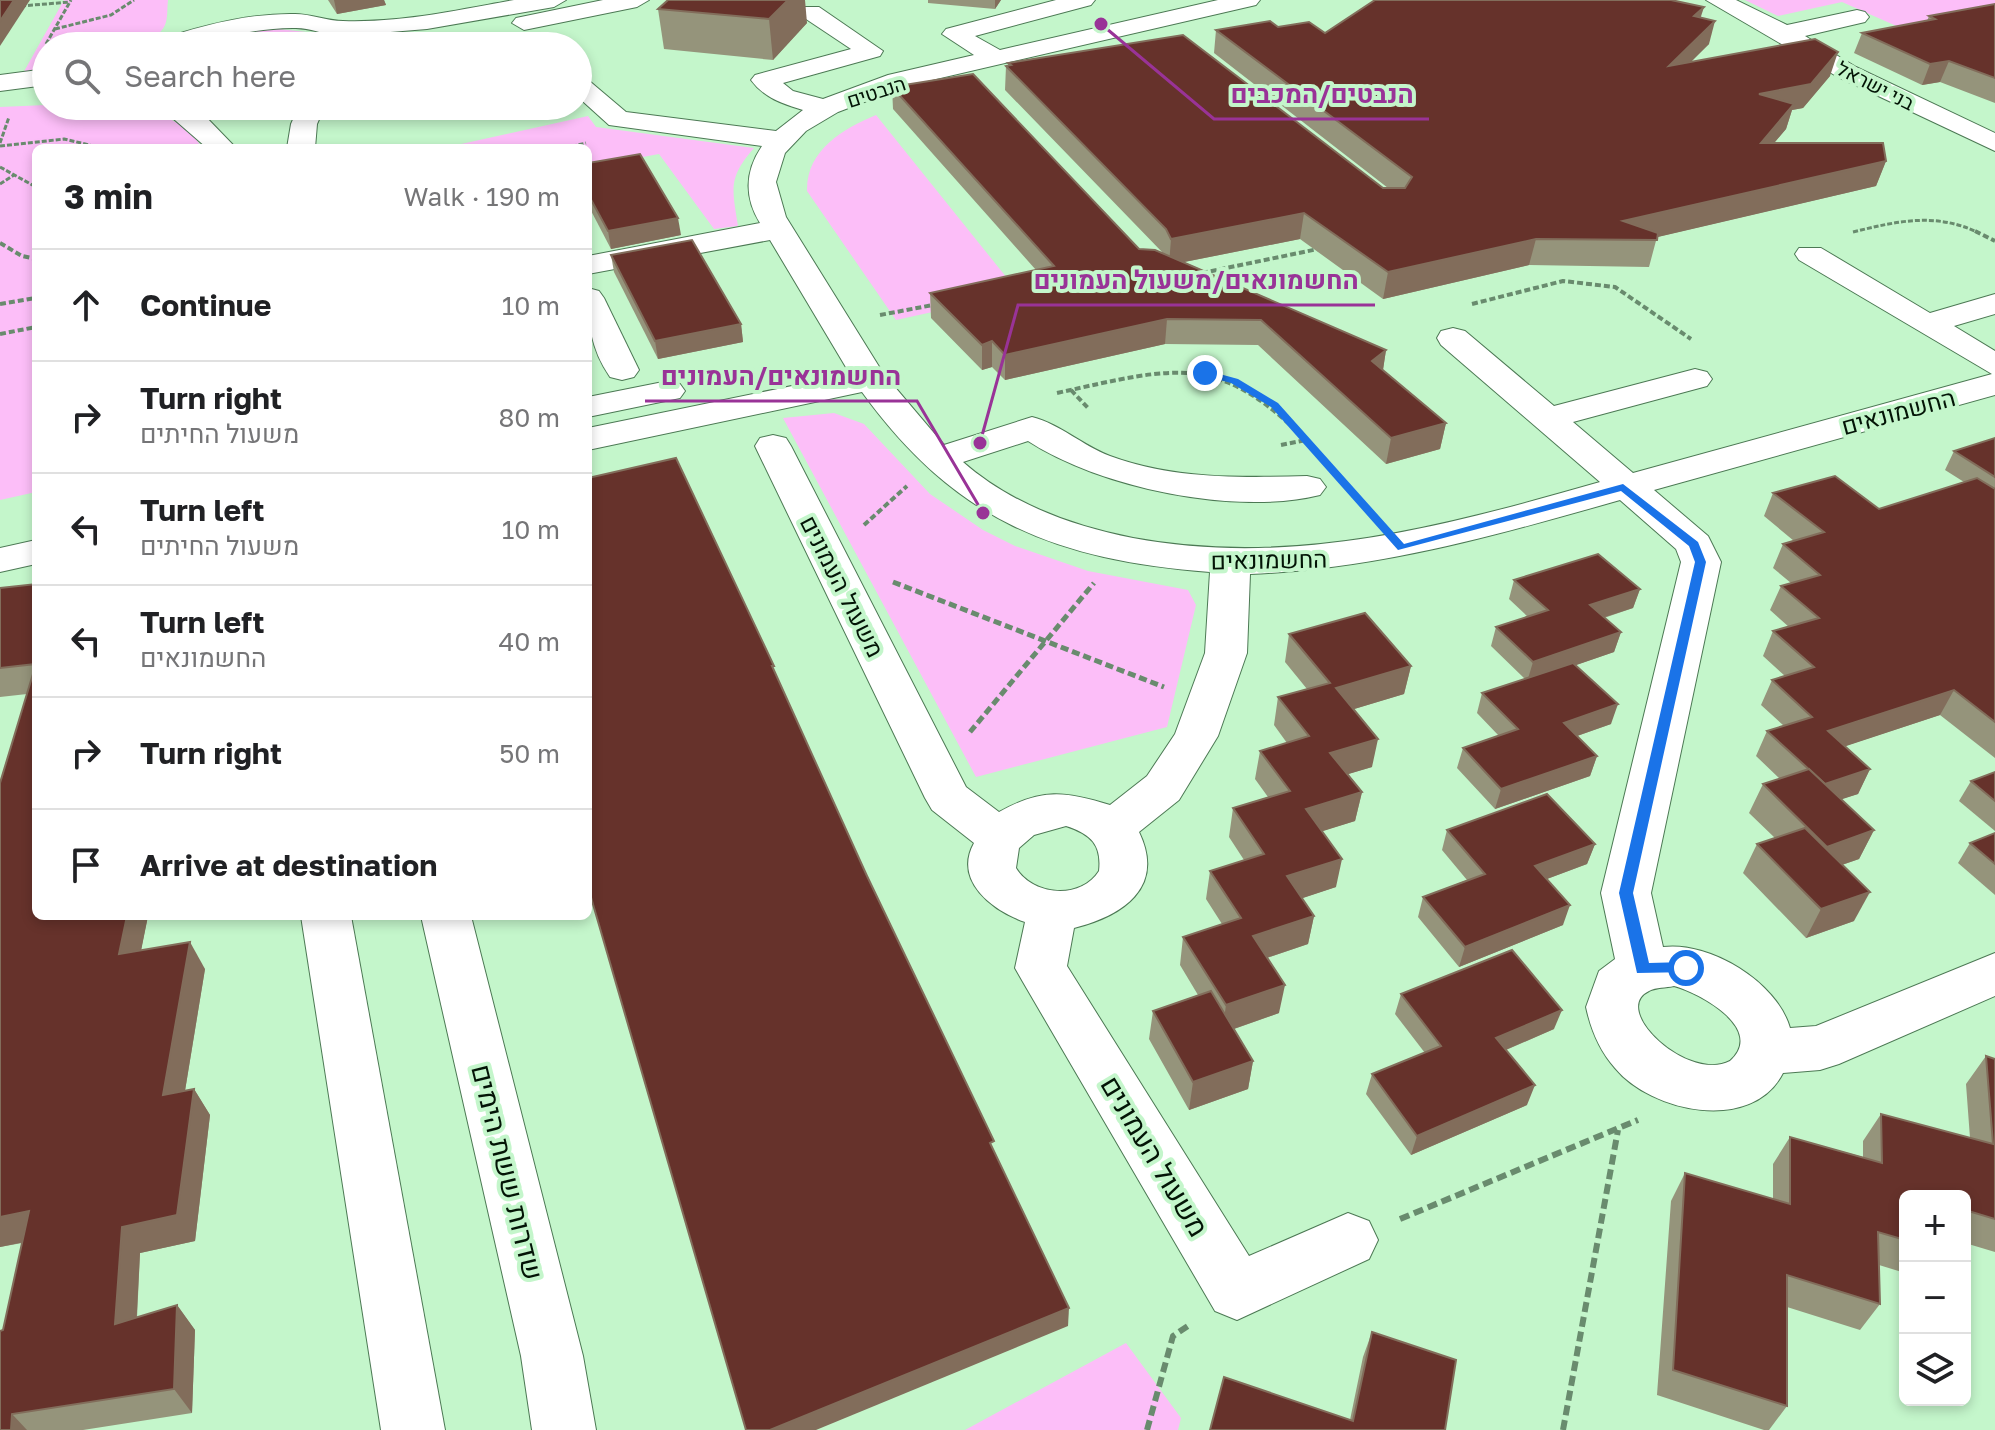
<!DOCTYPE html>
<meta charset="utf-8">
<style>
body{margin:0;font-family:"Golos Text",Heebo,sans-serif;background:#f2f2f2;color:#202124}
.controls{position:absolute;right:24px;bottom:24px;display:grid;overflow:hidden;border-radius:12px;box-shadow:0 4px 12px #0003}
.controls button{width:72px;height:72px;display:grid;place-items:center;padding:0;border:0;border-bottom:2px solid #e0e0e0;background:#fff;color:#202124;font:40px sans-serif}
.stop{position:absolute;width:24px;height:24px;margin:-18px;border:6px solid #1a73e8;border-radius:50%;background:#fff}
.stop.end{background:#1a73e8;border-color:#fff;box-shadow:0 2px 8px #0008}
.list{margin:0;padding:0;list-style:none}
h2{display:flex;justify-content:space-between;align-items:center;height:104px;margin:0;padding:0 32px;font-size:34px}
h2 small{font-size:26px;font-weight:400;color:#757577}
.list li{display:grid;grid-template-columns:52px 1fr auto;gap:24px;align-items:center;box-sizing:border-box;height:112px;padding:0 32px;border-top:2px solid #e0e0e0}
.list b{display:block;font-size:30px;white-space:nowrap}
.list p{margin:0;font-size:26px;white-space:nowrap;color:#757577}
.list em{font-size:26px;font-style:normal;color:#757577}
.icon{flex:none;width:44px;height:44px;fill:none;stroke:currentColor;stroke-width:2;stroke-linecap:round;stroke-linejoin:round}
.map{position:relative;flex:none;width:1995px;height:1430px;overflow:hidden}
.search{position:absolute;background:#fff;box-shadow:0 4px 12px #0003;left:32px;top:32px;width:560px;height:88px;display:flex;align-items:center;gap:20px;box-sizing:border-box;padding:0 28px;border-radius:44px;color:#757577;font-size:30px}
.panel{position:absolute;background:#fff;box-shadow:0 4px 12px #0003;left:32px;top:144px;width:560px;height:776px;border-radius:12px}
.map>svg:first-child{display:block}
.green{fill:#fcbef8}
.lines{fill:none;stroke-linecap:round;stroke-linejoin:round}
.minor-casing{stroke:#4c7954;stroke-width:2}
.path-far3{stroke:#698b6e;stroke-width:3;stroke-dasharray:5 2;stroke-linecap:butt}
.path-far2{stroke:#698b6e;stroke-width:4;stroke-dasharray:6 3;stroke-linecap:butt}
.path-far1{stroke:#698b6e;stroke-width:5;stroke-dasharray:8 4;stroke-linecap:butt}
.path{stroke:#698b6e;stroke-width:6;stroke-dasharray:10 5;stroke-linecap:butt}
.minor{fill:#fff;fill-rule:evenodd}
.wall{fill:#95947b}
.shaded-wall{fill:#826d5b}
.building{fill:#66322b;stroke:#826d5b;stroke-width:2}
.route{fill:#1a73e8}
.labels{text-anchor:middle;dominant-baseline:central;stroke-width:8;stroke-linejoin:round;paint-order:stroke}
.far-street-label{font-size:20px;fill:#031406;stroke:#c4f6cb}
.street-label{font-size:24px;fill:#031406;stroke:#c4f6cb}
.near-street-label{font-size:28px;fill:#031406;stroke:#c4f6cb}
.leader{fill:none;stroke:#993397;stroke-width:3}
.callout-dot{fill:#993397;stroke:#c4f6cb;stroke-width:3}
.callout-label{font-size:26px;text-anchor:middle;font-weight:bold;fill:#993397;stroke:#c4f6cb;stroke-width:8;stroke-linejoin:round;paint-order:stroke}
</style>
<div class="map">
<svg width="1995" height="1430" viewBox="0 0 1995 1430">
<rect width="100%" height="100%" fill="#c4f6cb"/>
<g class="green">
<path d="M64,0H168C167,8 168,18 165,25C150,57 76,46 46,46V72L22,75Z"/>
<path d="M1745,0H1995V6L1901,28L1842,2L1778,16Z"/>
<path d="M278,29L316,33L344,46H187L249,31Z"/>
<path d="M46,105C93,113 173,95 202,148H36V492L0,500V107Z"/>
<path d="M876,115L1019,293L896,320L807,191C806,150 843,129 876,115Z"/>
<path d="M588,116L596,127L754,148C728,178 732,188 738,226L714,229L659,154L588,167V148H443Z"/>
<path d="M834,413L864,424L930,494L983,530L1015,546L1088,571L1188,590L1196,605L1167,727L976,777L783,418Z"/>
<path d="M1126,1343L1181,1418L1178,1430H965Z"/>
</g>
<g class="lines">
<defs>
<g id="minor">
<path d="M514,0H566L554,7L427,29L366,34L375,43L373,46C345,46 325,29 296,28C247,27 201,46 153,46L156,41C200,26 248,13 295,14C311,14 327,21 343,21C400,23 458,10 514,0Z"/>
<path d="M603,0H649L637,7L524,30L512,23L516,18Z"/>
<path d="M1056,0H1095L1091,5L975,36L1000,50L1218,0H1260L1256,5L906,86L838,112L806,131L785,153L776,182L786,217L883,373L944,445L1032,417C1060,424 1083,446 1110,456C1172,479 1241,478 1307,476L1320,479L1326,487L1320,495C1236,516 1100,488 1028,441L963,462C1011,504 1072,526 1133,538C1293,568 1446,526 1600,482L1441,345L1437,338L1441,331L1453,328L1465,331L1554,406L1695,369L1707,372L1712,379L1707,386L1573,422L1633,473L1992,374L1799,260L1795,254L1799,248H1821L1930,313L1995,294V314L1954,326L1995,351V395L1654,490L1708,536L1721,562L1651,893L1663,947C1710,941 1777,982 1790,1028L1816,1026L1995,953V996L1839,1064L1820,1070L1783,1073C1752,1134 1651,1112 1615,1068C1599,1050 1591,1030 1586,1007L1599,971L1615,959L1601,893L1681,562L1676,549L1620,500C1498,535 1378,569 1250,574L1247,653L1218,736L1179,800L1139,832C1166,888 1122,916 1074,928L1067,966L1249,1256L1348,1213L1369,1221L1378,1240L1369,1259L1237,1320L1215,1311L1023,982L1015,968L1025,922C993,911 953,881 974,843L932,810L925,798L755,446L760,438L773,435L786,438L791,446L966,787L999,812C1042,788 1065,791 1110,805L1147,776L1175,734L1205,653L1210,572C1054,560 955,520 862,392L588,450V428L850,374L770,240L588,274V256L760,223C744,197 745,171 762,146L609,125L578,97V76L587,79L626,112L776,131L803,110C783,104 764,98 751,80L755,75L851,49L803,17L799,12L803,7H819L883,51L880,56L783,83L793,91L823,99L888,75L974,55L942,34L946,29ZM1066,826C1091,834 1102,845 1099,871C1081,900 1033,896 1016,868L1019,848L1034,835ZM1674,986C1700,993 1766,1029 1730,1061C1689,1083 1609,1010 1649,991C1656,987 1666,988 1674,986Z"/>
<path d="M1706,0H1736L1787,25L1857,10L1865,12L1869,17L1865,22L1805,36L1856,67L1995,133V151L1838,77Z"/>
<path d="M46,69V85L0,91V75Z"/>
<path d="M150,106H273L260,114L206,117L236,148H207L168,114L154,112Z"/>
<path d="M299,106H325L317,124L315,148H287L291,124Z"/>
<path d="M588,288L599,291L604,298L639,370L634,377L622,380L610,377C590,348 588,322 588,288Z"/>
<path d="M668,381L680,384L685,391L680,398L588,417V397Z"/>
<path d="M36,540V564L0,572V548Z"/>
<path d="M301,916H351L445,1430H381Z"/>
<path d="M421,916H471L583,1356L596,1430H532L521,1356Z"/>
</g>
</defs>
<use href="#minor" class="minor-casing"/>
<g class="path-far3">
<path d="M21,6L70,2"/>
<path d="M55,29L111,15L134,0"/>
<path d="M46,44L71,0"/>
<path d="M0,143L9,117"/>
<path d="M0,146L64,139L102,148"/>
<path d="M565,148L586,143"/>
<path d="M0,167L36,187"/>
<path d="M0,184L14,175"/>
<path d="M1853,232C1898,221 1936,212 1979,233"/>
</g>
<g class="path-far2">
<path d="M1975,231L1995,241"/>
<path d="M0,243L22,256L36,259"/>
<path d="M1202,273L1318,249"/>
<path d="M0,304L36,298"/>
<path d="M1472,304L1563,281L1615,287L1691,339"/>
<path d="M880,315L933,305"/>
<path d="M0,334L36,327"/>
<path d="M1071,390L1088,408"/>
<path d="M1057,393C1180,366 1220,351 1314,448"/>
<path d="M1281,445L1306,440"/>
<path d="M1352,491L1367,508"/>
<path d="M864,525L907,486"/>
</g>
<g class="path-far1">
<path d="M893,582L1164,687"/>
<path d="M970,732L1094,583"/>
</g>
<g class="path">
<path d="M1400,1219L1638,1120"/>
<path d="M1147,1430L1173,1336L1191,1324"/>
<path d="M1563,1430L1618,1130"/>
</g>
<use href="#minor" class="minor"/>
</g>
<g class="wall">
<path d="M328,0H384L386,5L337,14Z"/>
<path d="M668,0L807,23L773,60L664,49L658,9Z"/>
<path d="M928,0H1001L995,9L928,3Z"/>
<path d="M1995,4V103L1940,82L1922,85L1854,53L1862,33L1927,21L1929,16Z"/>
<path d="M1700,18L1709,44L1690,62L1830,76L1803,108L1792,110L1786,129L1774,143L1886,161L1876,186L1657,237L1649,267L1529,265L1383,299L1300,239L1184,262L1386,350L1383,370L1446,423L1440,449L1386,464L1258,345L1165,344L1005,380L992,367L982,370L931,318L930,293L1036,270L893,109L892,87L1139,249L1162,252L1005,90L1006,66H1008V63L1383,188H1388L1214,53L1216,30L1278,27L1325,33Z"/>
<path d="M588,163L681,235L611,249L588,205Z"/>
<path d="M611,255L741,324L743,342L658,359L614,272Z"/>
<path d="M1995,438V758L1940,715L1845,746L1870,769L1858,794L1841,799L1874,830L1859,859L1842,865L1854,921L1806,938L1743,873L1757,844L1775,838L1749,813L1763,784L1780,779L1756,756L1767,731L1784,726L1761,705L1772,680L1785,676L1763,656L1773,631L1789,627L1770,610L1781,586L1791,583L1773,568L1783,544L1794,541L1764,516L1773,493L1879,509L1964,482L1945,470L1954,451Z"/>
<path d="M1514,580L1640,589L1633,608L1604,618L1621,632L1614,652L1576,665L1611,724L1577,736L1597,756L1590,776L1495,809L1457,768L1463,748L1499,736L1477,713L1482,693L1525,679L1491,646L1496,627L1528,617L1509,599Z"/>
<path d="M36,584V916H148L141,950L205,969L185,1091L194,1089L210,1115L195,1241L140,1253L137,1318L177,1305L195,1330L192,1413L83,1430H0L3,1330L22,1243L0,1247L27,694L0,697V588Z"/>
<path d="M1289,634L1411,666L1404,694L1354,709L1372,767L1348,774L1362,792L1355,821L1322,831L1336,887L1302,898L1314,916L1308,944L1267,958L1279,1013L1234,1029L1253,1061L1248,1089L1189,1110L1149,1039L1153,1011L1198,995L1180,965L1183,937L1222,924L1206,899L1210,871L1244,860L1229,837L1233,808L1268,797L1255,779L1260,751L1287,743L1274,725L1278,697L1307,689L1285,662Z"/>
<path d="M1995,772V831L1959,801L1971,781Z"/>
<path d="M1447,830L1595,844L1587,864L1547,879L1563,925L1459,967L1418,917L1423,897L1467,880L1442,850Z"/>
<path d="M1995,833V895L1958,863L1970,843Z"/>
<path d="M1401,994L1554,1029L1506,1050L1527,1105L1411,1155L1366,1094L1372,1074L1425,1053L1395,1014Z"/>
<path d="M1986,1056L1995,1059V1252L1965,1243V1196H1905V1273L1879,1265L1880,1304L1860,1330L1787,1307V1406L1769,1430H1764L1657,1395L1671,1201L1685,1173L1773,1199V1164L1790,1137L1863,1157V1141L1881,1114L1970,1138L1966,1084Z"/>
<path d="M1372,1332L1445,1430H1210L1350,1420L1363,1357Z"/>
</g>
<g class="shaded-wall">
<path d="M14,0H30L0,46V21Z"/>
<path d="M334,0H384L386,5L337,14Z"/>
<path d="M788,0H805L807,23L773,60L769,19Z"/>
<path d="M995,0H1001L995,9Z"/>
<path d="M1704,7L1697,29L1694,16Z"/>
<path d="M1715,21L1709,44L1663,90L1669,66Z"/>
<path d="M1838,52L1830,76L1803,108L1792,110L1786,129L1753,168L1759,94Z"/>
<path d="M1949,61L1940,82L1922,85L1930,64Z"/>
<path d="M1886,161L1876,186L1645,240L1623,221Z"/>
<path d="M1304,213L1300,239L1169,265L1171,239Z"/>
<path d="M678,218L681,235L611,249L608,231Z"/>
<path d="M1536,239L1529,265L1383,299L1388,272Z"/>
<path d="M1167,319L1165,344L1005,380V355Z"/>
<path d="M741,324L743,342L658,359L655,341Z"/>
<path d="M992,341V367L982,370V345Z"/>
<path d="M1386,350L1382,376L1372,361Z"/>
<path d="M1446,423L1440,449L1386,464L1391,438Z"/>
<path d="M1640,589L1633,608L1583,624L1590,605Z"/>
<path d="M1621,632L1614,652L1527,682L1533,662Z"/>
<path d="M1411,666L1404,694L1331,716L1336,688Z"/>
<path d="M1954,690L1940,715L1816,756L1828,731Z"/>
<path d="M1618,704L1611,724L1557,743L1564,723Z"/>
<path d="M1378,739L1372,767L1325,781L1330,753Z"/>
<path d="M1597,756L1590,776L1495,809L1501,789Z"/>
<path d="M1870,769L1858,794L1812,809L1824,784Z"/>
<path d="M1362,792L1355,821L1301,838L1306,809Z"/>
<path d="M1874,830L1859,859L1812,875L1827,847Z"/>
<path d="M1595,844L1587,864L1528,886L1535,866Z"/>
<path d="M1342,859L1336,887L1282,905L1287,876Z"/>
<path d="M1870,892L1854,921L1806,938L1821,909Z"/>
<path d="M1570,905L1563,925L1459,967L1465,947Z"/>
<path d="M127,916H148L135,981L119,954Z"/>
<path d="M1314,916L1308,944L1248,964L1253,936Z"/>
<path d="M190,942L205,969L180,1121L163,1095Z"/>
<path d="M1285,985L1279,1013L1222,1033L1226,1005Z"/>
<path d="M1562,1010L1554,1029L1489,1057L1496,1038Z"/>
<path d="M1253,1061L1248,1089L1189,1110L1193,1082Z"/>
<path d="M1535,1085L1527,1105L1411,1155L1417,1136Z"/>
<path d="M194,1089L210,1115L195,1241L140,1253L135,1349L115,1324L122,1227Z"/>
<path d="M29,1211L49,1237L0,1247V1217Z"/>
<path d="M177,1305L195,1330L192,1413L174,1389Z"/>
<path d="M1069,1308L1068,1326L816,1430H770Z"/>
<path d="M12,1414L27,1430H11Z"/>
</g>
<g class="building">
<path d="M0,0H14L0,21Z"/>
<path d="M668,0H788L769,19L658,9Z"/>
<path d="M1375,0H1671L1704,7L1694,16L1715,21L1669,66L1815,39L1838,52L1811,84L1759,94L1794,104L1761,143H1883L1886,161L1623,221L1658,233L1657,240L1536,239L1388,272L1304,213L1171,239L1166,229L1006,66L1011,65L1008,63L1183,35L1383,188H1405L1412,177L1216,30L1270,21L1278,27L1309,22L1325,33Z"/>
<path d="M1995,4V78L1949,61L1930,64L1862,33L1935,19L1929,16Z"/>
<path d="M973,74L1139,249L1155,250L1386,350L1372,361L1446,423L1391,438L1261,320L1167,319L1005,355L992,341L982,345L930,293L1054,266L892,87Z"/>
<path d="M640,154L678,218L608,231L588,194V163Z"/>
<path d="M692,240L741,324L655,341L611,255Z"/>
<path d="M1995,438V477L1954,451Z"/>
<path d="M676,458L774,666H772L867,876L994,1141L990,1143L1069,1308L770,1430H746L588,887V478Z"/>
<path d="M1835,476L1879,509L1977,478L1995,489V722L1954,690L1828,731L1870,769L1825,784L1767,731L1812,717L1772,680L1814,667L1773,631L1819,618L1781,586L1820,575L1783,544L1824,532L1773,493Z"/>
<path d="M1598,554L1640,589L1590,605L1621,632L1533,662L1496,627L1548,610L1514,580Z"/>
<path d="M36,584V916H127L119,954L190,942L163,1095L194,1089L177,1215L122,1227L115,1324L177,1305L174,1389L12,1414L11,1430H0V1331L3,1330L29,1211L0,1217V783L36,664L0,668V588Z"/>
<path d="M1365,613L1411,666L1336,688L1378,739L1330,753L1362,792L1306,809L1342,859L1287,876L1314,916L1253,936L1285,985L1226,1005L1183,937L1241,918L1210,871L1264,854L1233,808L1290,791L1260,751L1309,736L1278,697L1330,683L1289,634Z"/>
<path d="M1573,663L1618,704L1564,723L1597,756L1501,789L1463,748L1518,729L1482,693Z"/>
<path d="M1809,769L1874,830L1827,847L1763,784Z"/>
<path d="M1995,772V801L1971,781Z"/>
<path d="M1547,794L1595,844L1535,866L1570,905L1465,947L1423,897L1485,874L1447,830Z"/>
<path d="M1805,828L1870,892L1821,909L1757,844Z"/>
<path d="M1995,833V864L1970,843Z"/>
<path d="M1512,950L1562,1010L1496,1038L1535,1085L1417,1136L1372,1074L1441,1046L1401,994Z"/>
<path d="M1211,991L1253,1061L1193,1082L1153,1011Z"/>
<path d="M1986,1056L1995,1059V1219L1965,1210V1196H1905V1240L1878,1232L1880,1304L1787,1275V1406L1673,1370L1685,1173L1790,1204V1137L1882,1163L1881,1114L1993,1144Z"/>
<path d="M1372,1332L1456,1360L1445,1430H1210L1224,1377L1353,1421Z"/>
</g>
<path class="route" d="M1205,370L1238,379L1278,403L1404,544L1623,484L1698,542L1706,562L1633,893L1649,963L1686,962L1694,968L1691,972L1637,973L1619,893L1695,562L1689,546L1621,491L1398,550L1271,407L1231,383L1201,375Z"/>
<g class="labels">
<g class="far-street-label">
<text transform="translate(1876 85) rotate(27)">בני ישראל</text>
<text transform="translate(876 91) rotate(-18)">הנבטים</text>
</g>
<g class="street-label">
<text transform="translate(1898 411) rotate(-15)">החשמונאים</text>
<text transform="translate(1269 559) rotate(-1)">החשמונאים</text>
<text transform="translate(843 586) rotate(63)">משעול העמונים</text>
</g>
<g class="near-street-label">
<text transform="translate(1155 1156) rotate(59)">משעול העמונים</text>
<text transform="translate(508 1172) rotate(76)">שדרות ששת הימים</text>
</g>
</g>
<path class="leader" d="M1101 24L1214 119H1429M980 443L1018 305H1375M983 513L917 401H645"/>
<g class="callout-dot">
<circle cx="1101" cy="24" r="8"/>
<circle cx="980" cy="443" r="8"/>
<circle cx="983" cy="513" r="8"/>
</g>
<g class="callout-label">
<text x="1322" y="103">הנבטים/המכבים</text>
<text x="1196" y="289">החשמונאים/משעול העמונים</text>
<text x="781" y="385">החשמונאים/העמונים</text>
</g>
</svg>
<div class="controls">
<button>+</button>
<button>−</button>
<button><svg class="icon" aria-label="layers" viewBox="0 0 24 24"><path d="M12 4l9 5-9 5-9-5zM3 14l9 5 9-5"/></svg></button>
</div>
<div class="stop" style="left:1686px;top:968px"></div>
<div class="stop end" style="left:1205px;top:373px"></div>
<div class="search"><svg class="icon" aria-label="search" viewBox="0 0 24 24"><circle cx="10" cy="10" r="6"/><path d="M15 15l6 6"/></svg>Search here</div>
<section class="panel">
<h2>3 min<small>Walk · 190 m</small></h2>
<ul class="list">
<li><svg class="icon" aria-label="ahead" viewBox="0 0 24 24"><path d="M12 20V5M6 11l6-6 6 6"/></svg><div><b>Continue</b></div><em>10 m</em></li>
<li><svg class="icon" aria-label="right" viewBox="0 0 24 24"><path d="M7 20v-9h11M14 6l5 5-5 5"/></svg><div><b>Turn right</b><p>משעול החיתים</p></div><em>80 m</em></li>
<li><svg class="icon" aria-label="left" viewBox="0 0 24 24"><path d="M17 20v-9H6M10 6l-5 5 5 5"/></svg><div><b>Turn left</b><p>משעול החיתים</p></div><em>10 m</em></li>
<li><svg class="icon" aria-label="left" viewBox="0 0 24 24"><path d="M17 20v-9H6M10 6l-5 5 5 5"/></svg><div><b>Turn left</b><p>החשמונאים</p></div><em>40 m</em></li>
<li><svg class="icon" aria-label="right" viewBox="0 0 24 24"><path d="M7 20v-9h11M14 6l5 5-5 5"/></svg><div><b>Turn right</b></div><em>50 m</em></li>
<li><svg class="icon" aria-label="arrive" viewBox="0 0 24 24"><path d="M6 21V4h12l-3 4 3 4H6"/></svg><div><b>Arrive at destination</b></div></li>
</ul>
</section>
</div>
